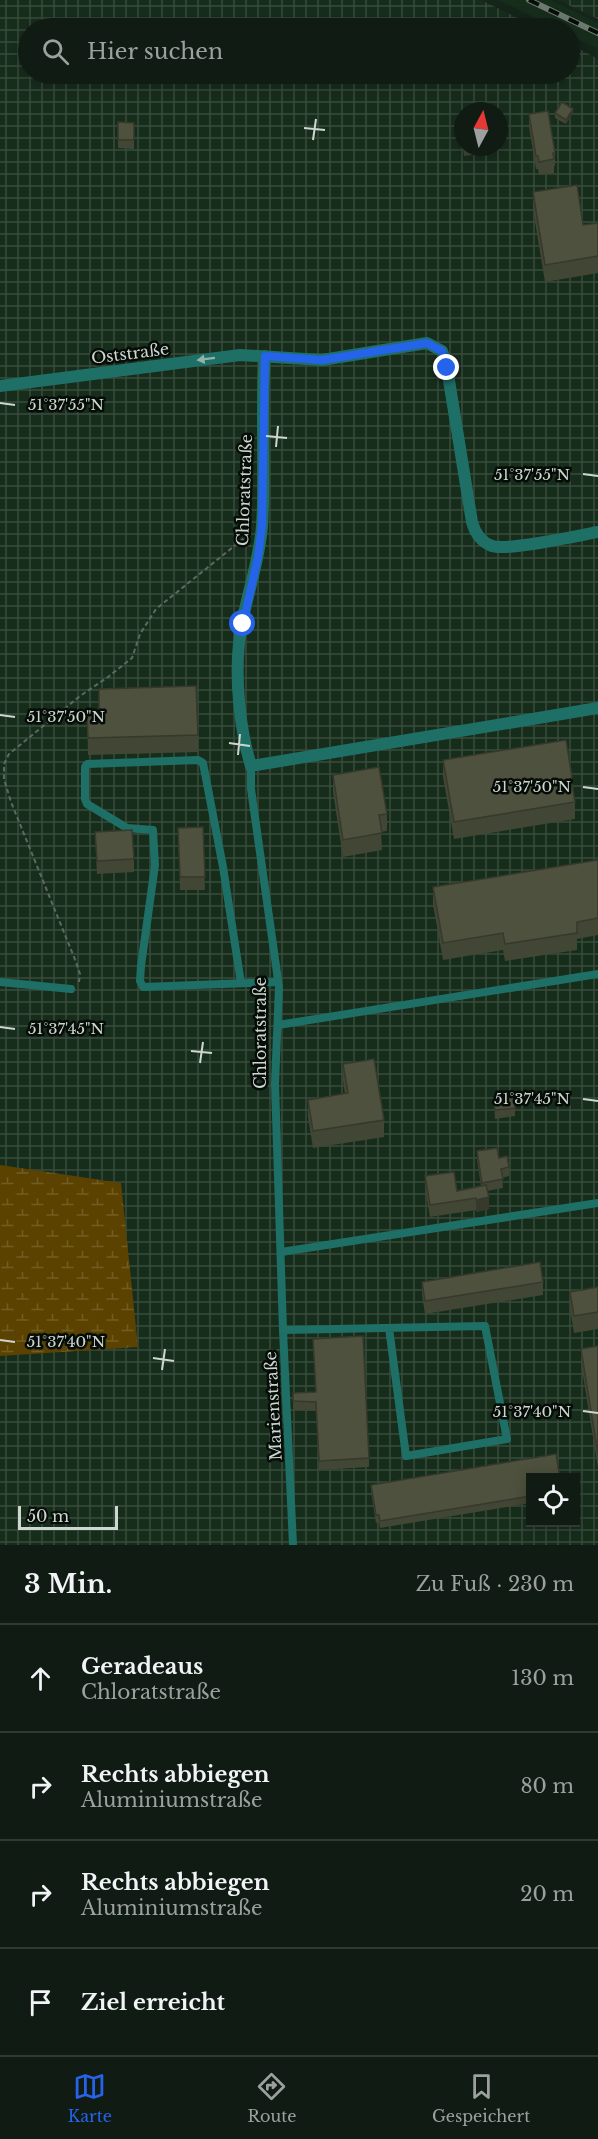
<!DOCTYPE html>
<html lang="de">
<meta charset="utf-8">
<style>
body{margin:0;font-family:"Libre Baskerville",serif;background:#1e2921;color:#f1f3f6}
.controls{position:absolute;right:18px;bottom:18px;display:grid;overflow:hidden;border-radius:0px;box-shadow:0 3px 15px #0003}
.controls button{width:54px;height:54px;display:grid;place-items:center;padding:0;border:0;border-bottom:2px solid #303a33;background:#101c13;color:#f1f3f6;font:30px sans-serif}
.compass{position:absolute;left:454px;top:102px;width:54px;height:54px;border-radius:50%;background:#101c13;box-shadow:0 3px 15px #0003;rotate:7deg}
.scale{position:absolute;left:18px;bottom:15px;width:100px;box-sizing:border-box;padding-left:6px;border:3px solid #cdd7cf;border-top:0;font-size:16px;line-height:21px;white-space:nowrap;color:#cdd7cf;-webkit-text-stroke:4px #060c07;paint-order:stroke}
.stop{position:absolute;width:18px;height:18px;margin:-14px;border:4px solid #2563eb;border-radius:50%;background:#fff}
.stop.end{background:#2563eb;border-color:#fff;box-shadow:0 2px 6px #0008}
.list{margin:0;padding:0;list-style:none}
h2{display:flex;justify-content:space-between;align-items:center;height:78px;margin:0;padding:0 24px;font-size:26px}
h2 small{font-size:20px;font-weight:400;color:#9ca1a0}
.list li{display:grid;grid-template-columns:39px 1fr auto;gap:18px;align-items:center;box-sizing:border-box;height:108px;padding:0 24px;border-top:2px solid #303a33}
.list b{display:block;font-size:22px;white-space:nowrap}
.list p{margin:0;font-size:20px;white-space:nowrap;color:#9ca1a0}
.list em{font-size:20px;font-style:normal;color:#9ca1a0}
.icon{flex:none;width:33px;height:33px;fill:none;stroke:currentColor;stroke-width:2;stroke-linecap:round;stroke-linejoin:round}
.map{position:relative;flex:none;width:598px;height:1545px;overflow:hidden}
.search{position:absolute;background:#101c13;box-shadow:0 3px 15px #0003;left:18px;right:18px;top:18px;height:66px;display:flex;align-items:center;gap:15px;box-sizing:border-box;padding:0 21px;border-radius:33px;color:#9ca1a0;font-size:22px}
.sheet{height:510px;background:#101c13}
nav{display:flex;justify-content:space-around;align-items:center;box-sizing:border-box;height:84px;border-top:2px solid #303a33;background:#101c13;font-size:16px;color:#9ca1a0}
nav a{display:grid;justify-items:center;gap:3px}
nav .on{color:#2563eb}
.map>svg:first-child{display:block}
.built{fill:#172d1c}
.industrial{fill:url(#industrial-grid);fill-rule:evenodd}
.wetland{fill:url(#wetland-marsh)}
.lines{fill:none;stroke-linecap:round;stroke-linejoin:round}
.path{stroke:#5c695f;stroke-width:2;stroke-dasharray:4.5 3;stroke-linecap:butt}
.service{stroke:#1e6f66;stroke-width:8}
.minor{stroke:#1e6f66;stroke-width:12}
.rail-casing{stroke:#6d7a70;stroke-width:6}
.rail{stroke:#060c07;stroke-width:4;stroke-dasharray:11;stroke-linecap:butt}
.wall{fill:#424634}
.shaded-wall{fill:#36392b}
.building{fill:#4d513d;stroke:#36392b;stroke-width:1.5}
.oneway{fill:#90b3aa}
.route{stroke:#2563eb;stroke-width:8}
.ticks{fill:none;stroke:#cdd7cf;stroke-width:2}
.labels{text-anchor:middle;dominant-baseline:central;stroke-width:5;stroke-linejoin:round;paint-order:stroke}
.street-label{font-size:16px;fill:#cdd7cf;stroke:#060c07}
.ticks-label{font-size:15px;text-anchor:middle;fill:#cdd7cf;stroke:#060c07;stroke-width:5;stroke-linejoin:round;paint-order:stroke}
</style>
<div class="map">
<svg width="598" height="1545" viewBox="0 0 598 1545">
<defs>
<pattern id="industrial-grid" width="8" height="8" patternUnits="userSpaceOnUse" patternTransform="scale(1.5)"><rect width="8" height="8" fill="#172d1c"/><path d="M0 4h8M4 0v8" fill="none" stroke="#384b3c"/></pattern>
<pattern id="wetland-marsh" width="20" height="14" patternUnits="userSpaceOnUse" patternTransform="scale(1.5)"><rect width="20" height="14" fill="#5b4200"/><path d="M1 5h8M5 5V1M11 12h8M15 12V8" fill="none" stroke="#715d24"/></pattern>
</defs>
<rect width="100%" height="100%" fill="#152519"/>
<path class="built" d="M498,0H551L598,23V49L570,35V28H556Z"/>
<g class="industrial">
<path d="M0,0H481L538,28H28V74H570V44L598,59V1545H0ZM463,111H499V147H463ZM530,1478H576V1522H530Z"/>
<path d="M558,0H598V19Z"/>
</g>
<path class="wetland" d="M0,1165L121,1183L138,1347L0,1356Z"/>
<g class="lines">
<path class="path" d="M79,982L80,974L76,962L11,802L4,779V764L9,754L80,696L108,677L132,658L140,634L156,609L248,535"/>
<g class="service">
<path d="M251,766V789L279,987L275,1084L283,1330L293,1545"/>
<path d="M0,982L71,989"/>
<path d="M241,983L223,867L203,763L198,760L87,764L85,767V799L87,804L127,828L153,830L155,865L141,966L140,981L143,987L278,982"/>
<path d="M278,1025L598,974"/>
<path d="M281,1252L598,1203"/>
<path d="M283,1330L485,1326L507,1439L406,1456L389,1328"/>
</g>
<g class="minor">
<path d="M265,356C260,412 266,469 262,526C259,566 243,604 239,643C235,681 240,730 251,766L598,708"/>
<path d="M0,386L240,355L322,360L427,343L442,351L446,362L472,522C475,533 481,542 492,546C509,551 577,536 598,532"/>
</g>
<defs>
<path id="rail" d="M529,0L598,33"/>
</defs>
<use href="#rail" class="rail-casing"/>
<use href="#rail" class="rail"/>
</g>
<g class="wall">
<path d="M555,113H573L566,124L555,118Z"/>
<path d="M529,114L555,153V166H554V173L539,175L538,169H536L529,127Z"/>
<path d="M463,117V147H486V153L464,156L460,127V118Z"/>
<path d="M118,122L134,123V149L118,148Z"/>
<path d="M533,192L583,225L598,223V273L545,282L533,209Z"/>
<path d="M99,689L198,735V752L88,755L87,713H99Z"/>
<path d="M443,760L572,777V788L575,802V819L454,839L443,777Z"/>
<path d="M333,775L387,814V831L381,832L382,850L343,857L333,792Z"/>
<path d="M203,827L205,890H180L178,828Z"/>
<path d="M95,832L134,859V872L97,874Z"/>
<path d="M598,860V935L577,939V950L505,961L503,950L443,960L433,904V887Z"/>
<path d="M343,1064L384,1120V1137L313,1148L308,1117V1100L345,1094L343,1081Z"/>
<path d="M494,1101L515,1108V1116L495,1119Z"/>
<path d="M477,1151L499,1158L509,1167V1176L502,1178L503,1188L487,1191L489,1209L476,1212V1210L430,1217L425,1188V1176L457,1191L481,1186L477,1160Z"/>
<path d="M422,1282H543V1295L425,1314L422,1295Z"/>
<path d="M598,1287V1329L574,1333L570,1309V1292Z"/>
<path d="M598,1346V1468L581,1363V1349Z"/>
<path d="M316,1392L369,1458V1467L319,1470L316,1411L293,1410V1393Z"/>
<path d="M531,1478V1503L380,1528L379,1522L376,1523L371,1492V1485Z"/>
</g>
<g class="shaded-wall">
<path d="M573,109V113L566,124V120Z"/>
<path d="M489,1197V1209L476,1212V1200Z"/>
</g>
<g class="building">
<path d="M562,102L573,109L566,120L555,113Z"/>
<path d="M548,111L555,153H553L554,159L539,162L538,156H536L529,114Z"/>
<path d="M463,117V138L460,118Z"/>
<path d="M118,122L134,123V140H118Z"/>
<path d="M577,185L583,225L598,223V256L545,265L533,192Z"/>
<path d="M196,686L198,735L88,738L87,713H99V689Z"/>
<path d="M566,740L572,777L571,778L575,802L454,822L443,760Z"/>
<path d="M379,767L387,814L379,815L382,833L343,840L333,775Z"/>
<path d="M203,827L205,877H180L178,828Z"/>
<path d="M132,830L134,859L97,861L95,832Z"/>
<path d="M598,860V918L577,922V933L505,944L503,933L443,943L433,887Z"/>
<path d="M374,1059L384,1120L313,1131L308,1100L348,1093L343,1064Z"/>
<path d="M514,1097L515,1108L495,1110L494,1101Z"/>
<path d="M497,1148L499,1158L507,1156L509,1167L501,1169L503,1179L482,1183L477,1151Z"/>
<path d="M454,1172L457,1191L486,1185L489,1197L476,1200V1198L430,1205L425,1176Z"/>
<path d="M540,1262L543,1282L425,1301L422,1282Z"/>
<path d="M598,1287V1312L574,1316L570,1292Z"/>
<path d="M363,1336L369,1458L319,1461L316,1402L293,1401V1393L316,1392L313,1339Z"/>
<path d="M598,1346V1454L581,1349Z"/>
<path d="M556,1454L560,1478H531V1496L380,1521L379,1515H376L371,1485Z"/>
</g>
<defs><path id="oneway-solid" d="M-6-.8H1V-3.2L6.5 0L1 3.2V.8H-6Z" transform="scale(1.5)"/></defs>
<use class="oneway" href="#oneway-solid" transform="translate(206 359) rotate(173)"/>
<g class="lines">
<path class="route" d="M243,624L258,557L262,525L265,356L322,360L427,343L442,351L447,368"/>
</g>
<path class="ticks" d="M304,128L325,130M313,140L316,119M0,403L15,405M266,436L287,438M276,447L278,426M583,474L598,476M0,715L15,717M229,743L250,746M238,755L240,734M583,787L598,789M0,1027L15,1029M191,1051L212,1053M200,1063L203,1042M583,1099L598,1101M0,1340L15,1342M153,1358L174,1361M162,1370L165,1349M583,1411L598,1413"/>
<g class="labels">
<g class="street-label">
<text transform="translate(130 353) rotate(-7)">Oststraße</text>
<text transform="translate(244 490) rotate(-88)">Chloratstraße</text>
<text transform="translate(260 1033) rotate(-90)">Chloratstraße</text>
<text transform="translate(273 1406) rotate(-93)">Marienstraße</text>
</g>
</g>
<g class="ticks-label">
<text x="66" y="410">51°37'55"N</text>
<text x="532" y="480">51°37'55"N</text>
<text x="66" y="722">51°37'50"N</text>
<text x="532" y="792">51°37'50"N</text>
<text x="66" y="1034">51°37'45"N</text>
<text x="532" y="1104">51°37'45"N</text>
<text x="66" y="1347">51°37'40"N</text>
<text x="532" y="1417">51°37'40"N</text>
</g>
</svg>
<div class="controls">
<button><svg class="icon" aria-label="locate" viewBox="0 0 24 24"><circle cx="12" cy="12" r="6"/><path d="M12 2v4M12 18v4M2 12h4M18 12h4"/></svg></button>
</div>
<svg class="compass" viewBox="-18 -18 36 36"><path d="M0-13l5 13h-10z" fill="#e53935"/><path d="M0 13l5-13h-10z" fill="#9ca1a0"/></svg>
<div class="scale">50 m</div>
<div class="stop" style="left:243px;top:624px"></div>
<div class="stop end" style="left:447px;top:368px"></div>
<div class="search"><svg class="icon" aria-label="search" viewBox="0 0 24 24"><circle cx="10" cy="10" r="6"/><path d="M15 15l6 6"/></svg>Hier suchen</div>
</div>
<section class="sheet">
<h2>3 Min.<small>Zu Fuß · 230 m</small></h2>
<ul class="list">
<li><svg class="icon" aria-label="ahead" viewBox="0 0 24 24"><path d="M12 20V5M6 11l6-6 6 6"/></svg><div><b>Geradeaus</b><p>Chloratstraße</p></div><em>130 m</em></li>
<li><svg class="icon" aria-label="right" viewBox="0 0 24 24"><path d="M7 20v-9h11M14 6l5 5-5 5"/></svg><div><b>Rechts abbiegen</b><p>Aluminiumstraße</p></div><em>80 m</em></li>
<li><svg class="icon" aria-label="right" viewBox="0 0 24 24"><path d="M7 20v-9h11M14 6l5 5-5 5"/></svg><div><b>Rechts abbiegen</b><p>Aluminiumstraße</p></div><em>20 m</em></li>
<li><svg class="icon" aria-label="arrive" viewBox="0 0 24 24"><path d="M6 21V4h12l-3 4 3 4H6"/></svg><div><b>Ziel erreicht</b></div></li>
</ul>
</section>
<nav>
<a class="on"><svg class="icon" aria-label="map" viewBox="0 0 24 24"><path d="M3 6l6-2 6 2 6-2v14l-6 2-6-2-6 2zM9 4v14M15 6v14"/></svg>Karte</a>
<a><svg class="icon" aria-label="directions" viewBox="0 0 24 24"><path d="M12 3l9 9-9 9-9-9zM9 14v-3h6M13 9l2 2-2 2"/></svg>Route</a>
<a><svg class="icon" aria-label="saved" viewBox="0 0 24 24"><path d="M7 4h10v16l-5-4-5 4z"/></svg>Gespeichert</a>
</nav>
